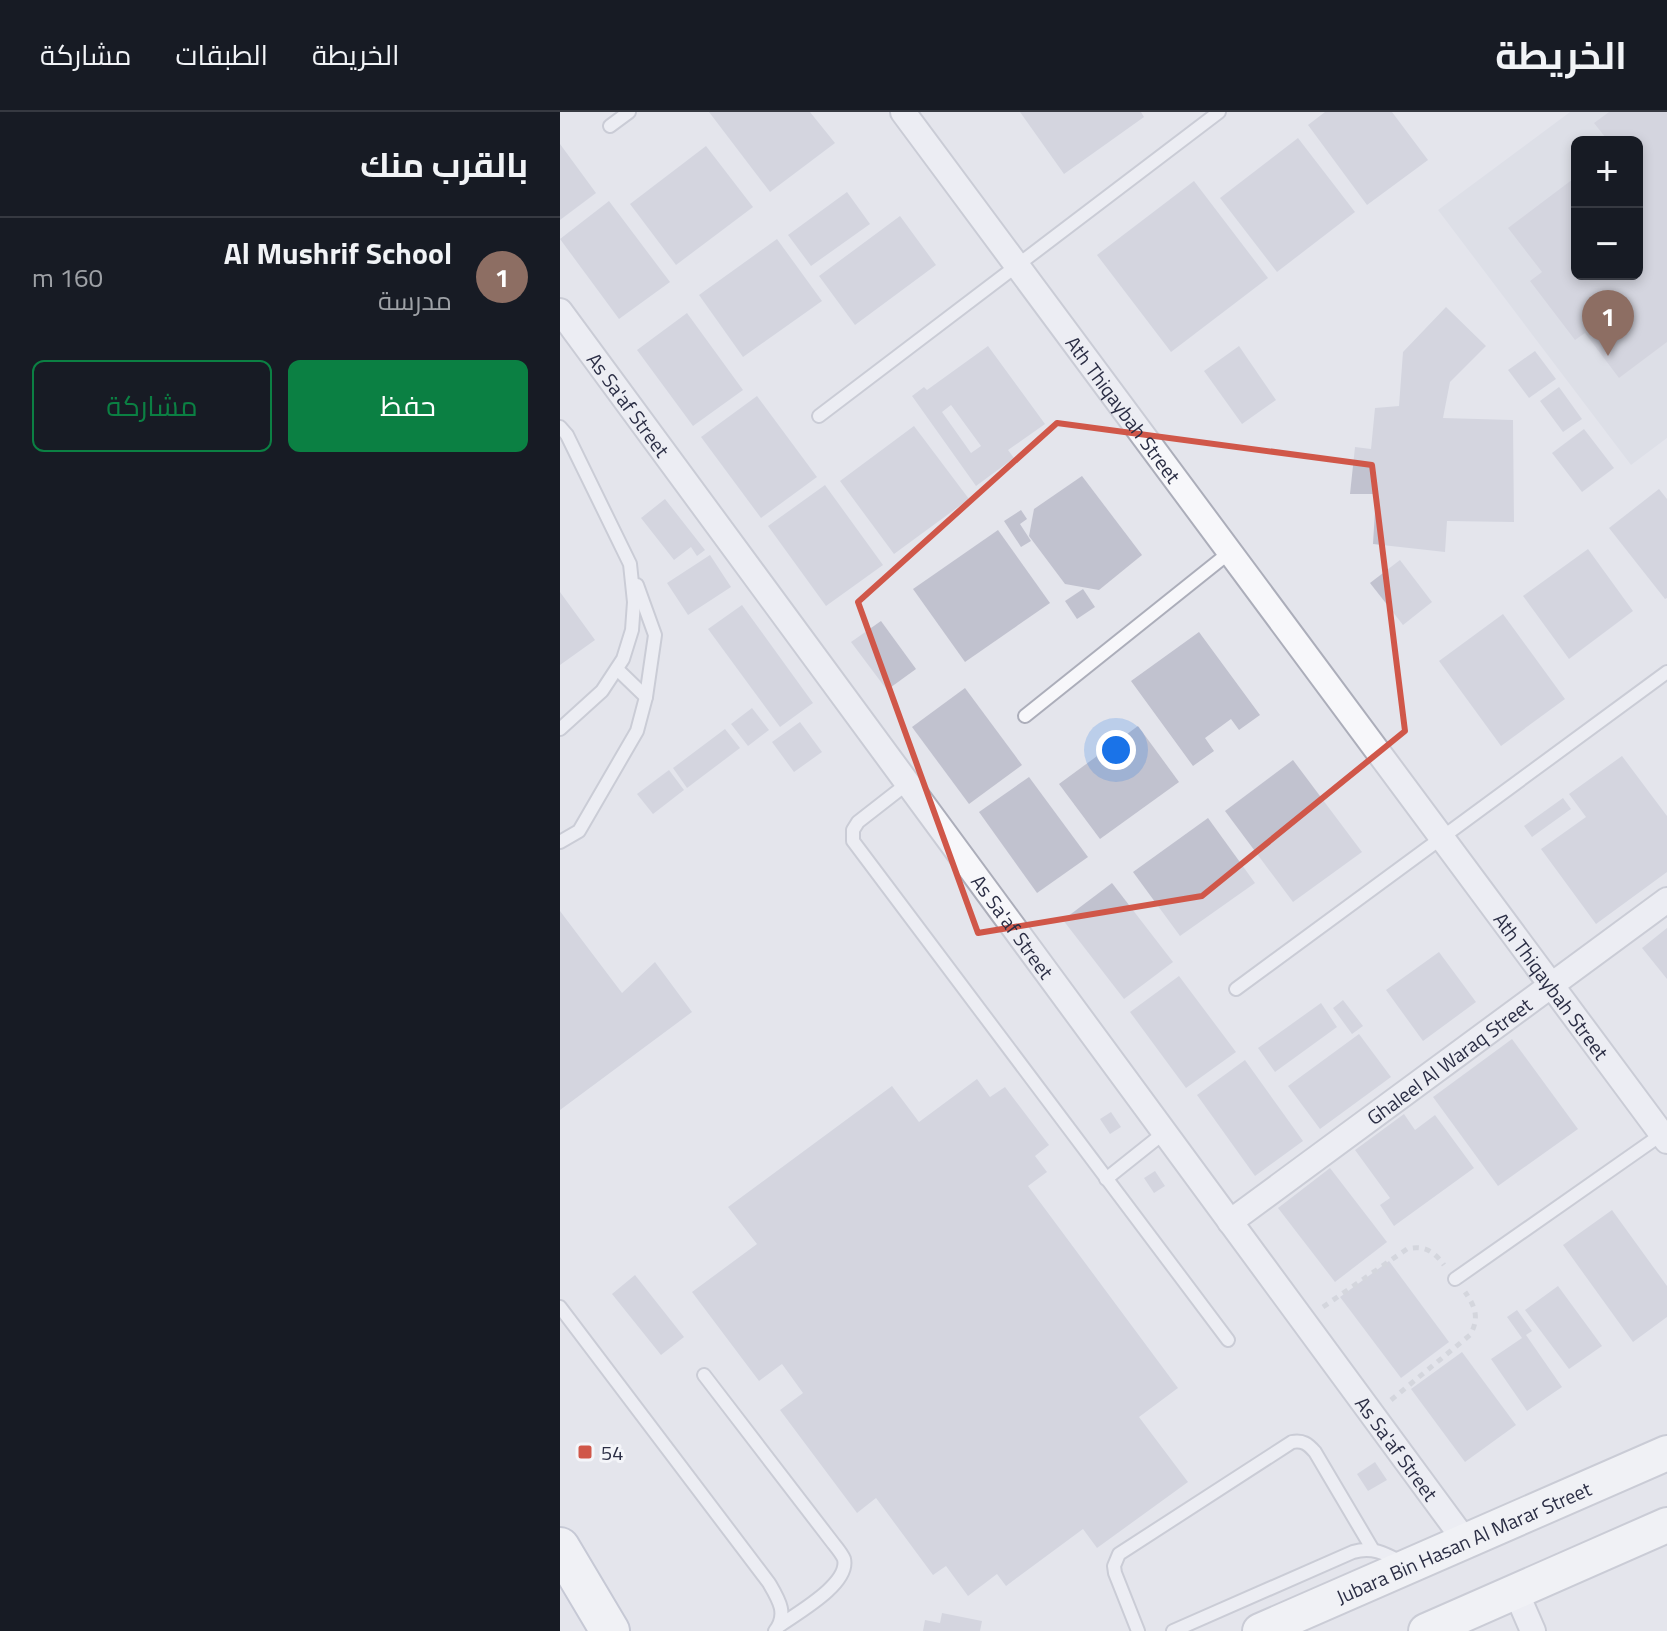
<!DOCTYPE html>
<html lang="ar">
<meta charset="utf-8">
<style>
body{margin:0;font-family:"Titillium Web",Cairo,sans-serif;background:#20242c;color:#f1f3f6;direction:rtl}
.controls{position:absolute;right:24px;top:24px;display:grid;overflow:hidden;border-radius:12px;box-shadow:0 4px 12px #0003}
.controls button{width:72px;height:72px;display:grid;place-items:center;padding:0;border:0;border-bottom:2px solid #363941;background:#171b24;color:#f1f3f6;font:40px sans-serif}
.you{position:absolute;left:556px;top:638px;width:28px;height:28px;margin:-20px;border:6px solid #fff;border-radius:50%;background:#1a73e8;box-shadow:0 0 0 12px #1a73e833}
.badge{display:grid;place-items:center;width:52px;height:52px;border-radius:50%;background:#0b8043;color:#fff;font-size:26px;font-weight:700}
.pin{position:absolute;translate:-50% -66px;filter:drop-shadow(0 2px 4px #0008)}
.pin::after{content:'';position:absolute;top:42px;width:28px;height:24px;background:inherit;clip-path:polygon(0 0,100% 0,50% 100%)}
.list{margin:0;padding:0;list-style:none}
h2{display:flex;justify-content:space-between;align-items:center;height:104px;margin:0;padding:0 32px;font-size:34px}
h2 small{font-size:26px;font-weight:400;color:#9ea1a6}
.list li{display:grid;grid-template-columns:52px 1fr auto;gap:24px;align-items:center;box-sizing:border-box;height:120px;padding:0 32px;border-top:2px solid #363941}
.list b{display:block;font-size:30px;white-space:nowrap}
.list p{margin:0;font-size:26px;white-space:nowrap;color:#9ea1a6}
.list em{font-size:26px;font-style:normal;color:#9ea1a6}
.actions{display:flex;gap:16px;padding:24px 32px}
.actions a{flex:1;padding:18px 0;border:2px solid #0b8043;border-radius:12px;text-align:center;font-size:28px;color:#0b8043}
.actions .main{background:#0b8043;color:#fff}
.map{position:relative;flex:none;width:1107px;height:1519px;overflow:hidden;direction:ltr}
header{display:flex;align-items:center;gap:48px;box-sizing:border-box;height:112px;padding:0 40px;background:#171b24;border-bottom:2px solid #363941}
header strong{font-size:38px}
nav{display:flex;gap:44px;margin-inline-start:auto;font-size:28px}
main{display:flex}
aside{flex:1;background:#171b24}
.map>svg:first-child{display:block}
.built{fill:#d6d7e1;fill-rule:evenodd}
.building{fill:#c1c2cf;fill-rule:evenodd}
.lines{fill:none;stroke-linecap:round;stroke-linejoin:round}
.lane-casing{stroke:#acaeba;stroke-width:16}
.street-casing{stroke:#acaeba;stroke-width:28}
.secondary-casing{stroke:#acaeba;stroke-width:38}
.primary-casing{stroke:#a3a6b8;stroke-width:42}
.path{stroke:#c2c3cb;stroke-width:5;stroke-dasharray:6 6;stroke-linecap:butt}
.lane{stroke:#f7f7fa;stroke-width:12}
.street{stroke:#f7f7fa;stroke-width:24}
.secondary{stroke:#fff;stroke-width:34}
.primary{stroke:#fff;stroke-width:38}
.marked{fill:none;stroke:#d05749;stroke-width:6;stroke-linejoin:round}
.poi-dot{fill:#d05749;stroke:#f4f5f9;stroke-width:3}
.labels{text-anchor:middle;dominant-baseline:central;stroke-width:6;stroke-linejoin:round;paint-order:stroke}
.street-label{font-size:20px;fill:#2b2e45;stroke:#f4f5f9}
.poi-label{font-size:20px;fill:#2b2e45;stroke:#f4f5f9;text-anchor:start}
</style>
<header>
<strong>الخريطة</strong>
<nav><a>الخريطة</a><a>الطبقات</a><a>مشاركة</a></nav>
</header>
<main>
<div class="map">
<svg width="1107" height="1519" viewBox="0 0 1107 1519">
<rect width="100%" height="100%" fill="#e4e5ec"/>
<path class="built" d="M1010,0H1107V326L1071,353L878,98ZM1017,30H1077V162H1017Z"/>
<g class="building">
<path d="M149,0H250L275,31L210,80Z"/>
<path d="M460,0H581L584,5L504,62Z"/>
<path d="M765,0H832L868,48L807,93L748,13Z"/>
<path d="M1049,0H1107V230L1059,266L1025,221L1015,228L970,169L982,160L948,116L1017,64V162H1077V30H1049L1034,11Z"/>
<path d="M738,26L795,100L717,160L660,86Z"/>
<path d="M0,32L36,81L0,108Z"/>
<path d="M146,34L193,95L116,153L70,92Z"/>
<path d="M634,69L708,166L611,240L537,143Z"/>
<path d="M287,80L310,112L251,154L228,123Z"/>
<path d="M49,89L110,170L59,207L0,127Z"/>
<path d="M340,104L376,153L295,213L259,164Z"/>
<path d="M217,127L262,189L183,245L139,183Z"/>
<path d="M886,195L926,234L890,270L883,306L953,308L954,410L887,409L885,440L813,432L816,382H790L795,335L811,337L815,296L839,294L843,240Z"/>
<path d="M127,201L183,278L133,314L77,238Z"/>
<path d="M428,234L485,312L448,338L454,346L416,374L352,284L364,275L367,278ZM391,293L421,334L411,341L382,300Z"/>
<path d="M679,234L716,288L682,312L644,259Z"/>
<path d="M975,239L996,267L969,286L948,258Z"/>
<path d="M999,275L1022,307L1003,320L980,289Z"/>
<path d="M197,284L257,365L201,406L141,325Z"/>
<path d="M354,314L409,387L334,442L280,369Z"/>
<path d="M1024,317L1054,356L1022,380L992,341Z"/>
<path d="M522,364L582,443L539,478L505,472L469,424L474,397Z"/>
<path d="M265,373L323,453L266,494L208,414Z"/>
<path d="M1099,377L1107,387V486L1105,487L1049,416Z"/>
<path d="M105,387L145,438L137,444L131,435L114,448L81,406Z"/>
<path d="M461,398L467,407L460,412L471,429L461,435L444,409Z"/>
<path d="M438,418L490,491L405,550L353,477Z"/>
<path d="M1028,437L1073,499L1009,547L963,484Z"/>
<path d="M150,443L171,475L128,503L107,471Z"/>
<path d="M840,448L872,490L843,513L810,471Z"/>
<path d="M523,477L535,495L517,507L505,489Z"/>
<path d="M0,480L35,528L0,553Z"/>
<path d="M182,493L253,591L220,615L148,517Z"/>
<path d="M943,502L1005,587L941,634L879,549Z"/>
<path d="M321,509L356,557L327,578L291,530Z"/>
<path d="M639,520L700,603L679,618L671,607L645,626L654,639L633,654L571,569Z"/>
<path d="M405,576L462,653L409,692L352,615Z"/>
<path d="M192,596L209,618L188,634L171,612Z"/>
<path d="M240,610L262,640L234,660L212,630Z"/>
<path d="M578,614L619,670L540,727L499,672Z"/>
<path d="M165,617L180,636L127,676L113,656Z"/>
<path d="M1062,644L1107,704V760L1036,812L981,737L1026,705L1009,682Z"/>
<path d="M733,648L802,740L733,790L665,699Z"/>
<path d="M109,658L124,678L93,702L77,682Z"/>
<path d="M469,665L528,745L477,781L419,700Z"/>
<path d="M1003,686L1011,697L972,725L964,714Z"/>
<path d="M648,706L695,771L620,824L573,760Z"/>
<path d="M552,771L613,850L564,887L503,808Z"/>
<path d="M0,799L62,881L95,850L132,900L0,998Z"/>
<path d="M1107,816V867L1082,836Z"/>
<path d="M879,840L916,890L863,929L826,878Z"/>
<path d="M619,864L676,940L626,976L570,900Z"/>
<path d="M783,888L803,914L792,922L773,896Z"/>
<path d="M761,891L777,915L715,960L698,936Z"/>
<path d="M799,922L831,965L760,1017L728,974Z"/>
<path d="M952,927L1018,1017L938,1074L873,985Z"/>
<path d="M685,948L743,1029L695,1064L637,983Z"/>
<path d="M417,967L430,985L445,975L489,1033L475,1044L487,1060L468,1074L618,1276L579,1305L628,1370L537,1436L523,1417L446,1474L437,1462L408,1484L386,1454L373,1463L316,1386L297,1401L220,1298L243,1281L222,1252L199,1269L132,1180L197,1132L168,1095L332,974L359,1010Z"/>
<path d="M551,1000L561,1015L550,1022L540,1007Z"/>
<path d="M844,1002L855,1018L875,1003L914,1056L834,1114L820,1093L830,1086L795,1038Z"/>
<path d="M770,1056L827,1130L775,1170L718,1096Z"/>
<path d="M595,1059L605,1074L594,1081L584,1066Z"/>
<path d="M1052,1098L1107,1174V1205L1073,1230L1003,1133Z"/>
<path d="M829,1149L889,1230L841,1266L780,1185Z"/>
<path d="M75,1163L124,1225L101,1243L52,1182Z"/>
<path d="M998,1174L1042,1234L1009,1257L965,1198Z"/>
<path d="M957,1198L972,1219L966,1223L1002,1275L967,1299L931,1247L962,1226L947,1205Z"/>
<path d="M902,1240L956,1313L905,1350L851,1277Z"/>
<path d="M815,1350L827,1368L808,1379L797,1362Z"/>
<path d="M382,1501L422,1509L420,1519H363L365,1508L380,1511Z"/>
</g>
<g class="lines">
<defs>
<g id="lane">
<path d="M50,14L69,0"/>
<path d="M259,304L659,0"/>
<path d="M0,315L7,323L70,452L74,490L72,518L63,547L42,579L0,617"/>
<path d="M57,557L86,585"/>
<path d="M465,604L670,440"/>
<path d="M348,671L298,710L293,718V729L668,1228"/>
<path d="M0,730L19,719L77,619L86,585L95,523L77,473"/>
<path d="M676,877L1107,560"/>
<path d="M546,1067L605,1020"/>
<path d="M895,1167L1105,1020"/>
<path d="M0,1195L209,1471C219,1488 228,1502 215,1519"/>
<path d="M144,1263L273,1431C277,1436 282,1442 284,1447C290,1472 237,1501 219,1514"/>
<path d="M578,1519L555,1461L554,1454L559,1442L732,1330C743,1328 748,1332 755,1340L813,1438"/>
<path d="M613,1519L793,1440C813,1434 826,1442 843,1451"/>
</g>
<g id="street">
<path id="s1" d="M343,0L1107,1029"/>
<path id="s2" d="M0,199L906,1430"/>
<path id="s3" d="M670,1110L1107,788"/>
<path d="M956,1480L973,1519"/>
</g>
<g id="secondary">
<path id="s4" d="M700,1519L1107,1341"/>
<path d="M866,1519L1107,1413"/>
</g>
<path id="primary" d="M0,1435L50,1519"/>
</defs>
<use href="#lane" class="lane-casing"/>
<use href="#street" class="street-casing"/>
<use href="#secondary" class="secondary-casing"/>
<use href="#primary" class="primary-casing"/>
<g class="path">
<path d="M763,1195L847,1137C864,1133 874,1139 884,1153"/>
<path d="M831,1288L910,1223C920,1206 915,1194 905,1180"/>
</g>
<use href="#lane" class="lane"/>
<use href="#street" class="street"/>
<use href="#secondary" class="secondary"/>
<use href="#primary" class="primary"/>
</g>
<path d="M0 0H1107V1519H0ZM497,311L812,353L845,619L642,784L418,821L298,490Z" fill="#e4e5ec" fill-opacity=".55" fill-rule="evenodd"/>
<path class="marked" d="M497,311L812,353L845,619L642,784L418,821L298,490Z"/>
<rect class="poi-dot" x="17" y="1332" width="16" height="16" rx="4"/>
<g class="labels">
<g class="street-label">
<text stroke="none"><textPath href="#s2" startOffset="116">As Sa'af Street</textPath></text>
<text stroke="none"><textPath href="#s1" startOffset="370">Ath Thiqaybah Street</textPath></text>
<text stroke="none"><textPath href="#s2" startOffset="764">As Sa'af Street</textPath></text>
<text stroke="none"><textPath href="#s1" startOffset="1088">Ath Thiqaybah Street</textPath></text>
<text stroke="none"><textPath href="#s3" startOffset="272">Ghaleel Al Waraq Street</textPath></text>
<text stroke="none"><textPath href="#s2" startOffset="1412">As Sa'af Street</textPath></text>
<text stroke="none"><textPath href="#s4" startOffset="222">Jubara Bin Hasan Al Marar Street</textPath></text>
</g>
<g class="poi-label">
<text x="41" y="1340">54</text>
</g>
</g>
</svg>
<div class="controls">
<button>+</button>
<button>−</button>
</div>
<div class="you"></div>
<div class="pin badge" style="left:1048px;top:244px;background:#8d6e63">1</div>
</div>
<aside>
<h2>بالقرب منك<small></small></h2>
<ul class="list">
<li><span class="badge" style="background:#8d6e63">1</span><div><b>Al Mushrif School</b><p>مدرسة</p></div><em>160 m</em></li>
</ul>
<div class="actions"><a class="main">حفظ</a><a>مشاركة</a></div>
</aside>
</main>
